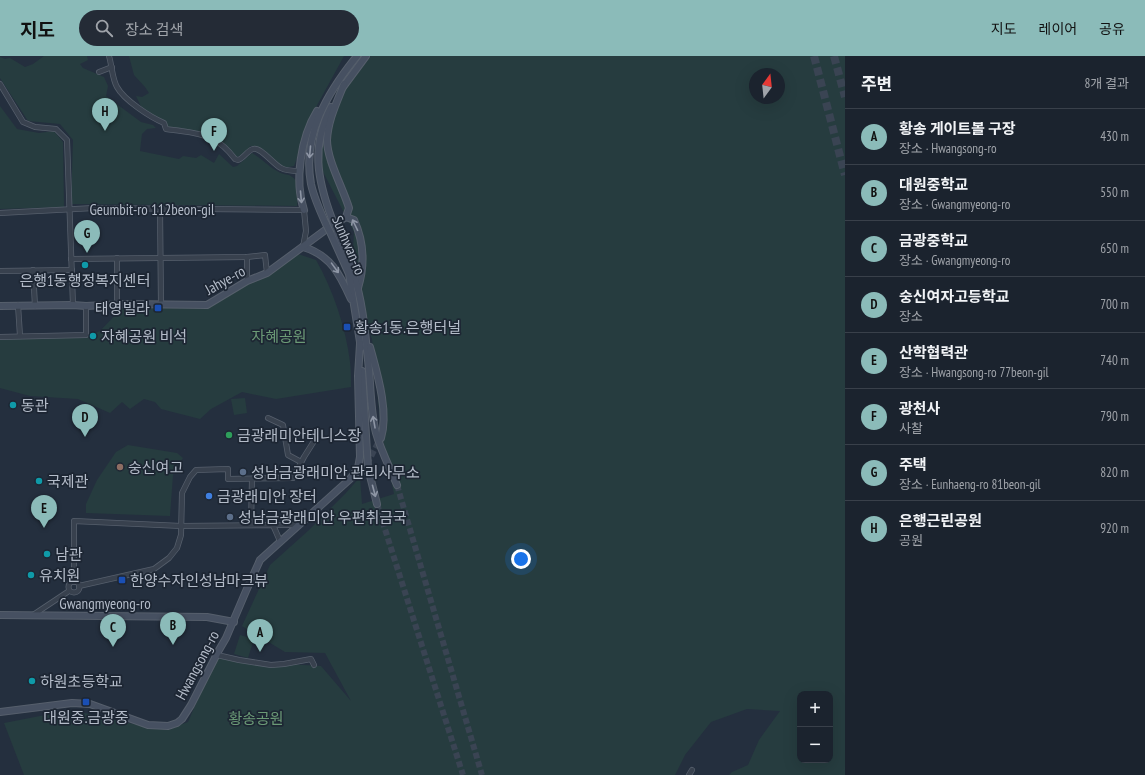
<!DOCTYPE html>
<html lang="ko">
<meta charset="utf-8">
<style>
body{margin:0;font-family:"PT Sans Narrow","Noto Sans KR",sans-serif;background:#242b36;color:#f1f3f6}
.controls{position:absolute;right:12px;bottom:12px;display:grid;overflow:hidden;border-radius:8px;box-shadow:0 4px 16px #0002}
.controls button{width:36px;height:36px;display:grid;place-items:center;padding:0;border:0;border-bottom:1px solid #39404a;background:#1b232e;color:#f1f3f6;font:20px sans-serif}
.compass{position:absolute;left:749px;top:12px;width:36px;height:36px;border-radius:50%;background:#1b232e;box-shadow:0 4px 16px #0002;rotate:15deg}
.you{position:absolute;left:521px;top:503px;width:14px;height:14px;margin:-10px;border:3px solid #fff;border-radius:50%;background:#1a73e8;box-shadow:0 0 0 6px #1a73e833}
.badge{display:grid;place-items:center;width:26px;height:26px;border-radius:50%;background:#8bbbb9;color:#111;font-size:13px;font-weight:700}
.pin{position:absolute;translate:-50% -33px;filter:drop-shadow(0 1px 2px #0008)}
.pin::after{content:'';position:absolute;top:21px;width:14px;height:12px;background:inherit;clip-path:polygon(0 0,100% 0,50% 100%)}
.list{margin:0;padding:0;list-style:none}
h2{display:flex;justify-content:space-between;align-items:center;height:52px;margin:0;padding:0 16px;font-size:17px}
h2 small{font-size:13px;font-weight:400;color:#a0a4aa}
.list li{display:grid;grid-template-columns:26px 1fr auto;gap:12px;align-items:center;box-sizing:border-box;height:56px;padding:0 16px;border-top:1px solid #39404a}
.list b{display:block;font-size:15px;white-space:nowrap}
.list p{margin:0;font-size:13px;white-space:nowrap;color:#a0a4aa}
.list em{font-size:13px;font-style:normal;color:#a0a4aa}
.icon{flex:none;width:22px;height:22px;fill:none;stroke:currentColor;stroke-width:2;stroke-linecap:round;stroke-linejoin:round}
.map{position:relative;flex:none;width:845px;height:719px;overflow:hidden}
header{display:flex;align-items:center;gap:24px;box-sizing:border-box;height:56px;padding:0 20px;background:#8bbbb9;color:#111}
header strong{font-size:19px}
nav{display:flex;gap:22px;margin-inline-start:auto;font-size:14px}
.search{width:280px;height:36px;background:#242b36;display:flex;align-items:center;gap:10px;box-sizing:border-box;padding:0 14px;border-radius:22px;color:#a0a4aa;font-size:15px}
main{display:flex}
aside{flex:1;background:#1b232e}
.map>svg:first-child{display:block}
.green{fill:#263c3f;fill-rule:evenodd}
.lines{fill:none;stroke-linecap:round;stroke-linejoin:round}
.secondary-tunnel{stroke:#3a4453;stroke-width:6;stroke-dasharray:6 3;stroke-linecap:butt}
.highway-tunnel{stroke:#3a4453;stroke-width:8;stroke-dasharray:8 4;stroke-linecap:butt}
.street-casing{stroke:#565f6c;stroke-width:6}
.secondary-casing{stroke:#565f6c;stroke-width:8}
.street{stroke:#38414e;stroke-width:4.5}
.secondary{stroke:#465061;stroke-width:6}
.secondary-bridge-casing{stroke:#565f6c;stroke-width:8;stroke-linecap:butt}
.secondary-bridge{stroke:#465061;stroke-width:6}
.oneway{stroke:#8e96a5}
.culture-dot{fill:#0f9aa8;stroke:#1d2633;stroke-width:1.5}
.transit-dot{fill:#1a4fb4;stroke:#1d2633;stroke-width:1.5}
.leisure-dot{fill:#2e9e5b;stroke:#1d2633;stroke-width:1.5}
.education-dot{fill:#8d6e63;stroke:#1d2633;stroke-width:1.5}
.service-dot{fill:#5c6f8a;stroke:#1d2633;stroke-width:1.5}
.shop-dot{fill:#3f7fe0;stroke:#1d2633;stroke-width:1.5}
.labels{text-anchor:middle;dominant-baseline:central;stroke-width:3.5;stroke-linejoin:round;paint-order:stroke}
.street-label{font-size:15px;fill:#b4bcc9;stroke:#1d2633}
.poi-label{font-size:15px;fill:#b4bcc9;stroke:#1d2633;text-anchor:start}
.park-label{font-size:15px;fill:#6b9a76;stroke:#1d2633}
</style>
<header>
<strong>지도</strong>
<div class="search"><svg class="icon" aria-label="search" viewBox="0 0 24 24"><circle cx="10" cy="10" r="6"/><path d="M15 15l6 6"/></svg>장소 검색</div>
<nav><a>지도</a><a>레이어</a><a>공유</a></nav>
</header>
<main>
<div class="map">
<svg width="845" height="719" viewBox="0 0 845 719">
<rect width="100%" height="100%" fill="#242f3e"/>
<g class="green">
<path d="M44,0H87L88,4L80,8L83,12L104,21L108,30L106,40L141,66L153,69L156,72L147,73L142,78L140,95L179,103L183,100L196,102L201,99L214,107L219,98L233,111L237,110L252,97C261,102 268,110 277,115C281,118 285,118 289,119C302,125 298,139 297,150L71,148L73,84L60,68L28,65L0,22V1L5,3L10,2L25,11L33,8Z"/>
<path d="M129,0H344L315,53L294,110L283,112L256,91L250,90L247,96L235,102L211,80L202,77L197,78L181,72H164L163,67L145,59L136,40L142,41L149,37L145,31L134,19Z"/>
<path d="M371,0H845V719H729L732,716L748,709L759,684L780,655L747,653L711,666L685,699L675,719H24L4,667L71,654L151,672H171L188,666L217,599L267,607L321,610L351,645L325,597L285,596L242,570L270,509L309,474L345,438L360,421L362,448L394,438L381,374L372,283L351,231L354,176L321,112L319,86L325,59ZM755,18H779V42H755ZM800,638H830V704H800Z"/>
<path d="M0,50L17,73L39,77L54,75L63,86L64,151L0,153Z"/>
<path d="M295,197L316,204C333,234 346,272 350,306C351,314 351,323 351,331L276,343L242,336L211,353L200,363L161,353L155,346L144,343L130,353L122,346L110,357L78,343L30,340L0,332V281L91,279L100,275L126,248L207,249Z"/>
<path d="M245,342L247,357L234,359L231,343Z"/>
<path d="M128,389L177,397L183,402L173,419L170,460L86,457V448L97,424L116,396Z"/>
<path d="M240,579L254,583L248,602L234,598Z"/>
</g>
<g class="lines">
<g class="secondary-tunnel">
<path d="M367,408L380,383"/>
<path d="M397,429L482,719"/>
<path d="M377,448L463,719"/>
</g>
<g class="highway-tunnel">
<path d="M814,0L845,119"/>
<path d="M834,0L845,41"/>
</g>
<defs>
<g id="street">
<path d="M109,0C112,10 112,22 117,31C124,44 150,61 164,67L166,73C171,74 176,74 181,75C206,78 220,83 235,103L238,104C244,102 247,95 253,93C260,90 274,109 281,112C286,115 294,115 300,115"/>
<path d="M99,16L112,11"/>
<path d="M0,28L23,66L35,71L56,73L67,84L73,249"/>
<path d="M160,152L161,249"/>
<path d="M0,157L94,152L304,154L306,175L303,191"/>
<path d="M247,201V225"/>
<path d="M71,203L247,201L265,199L267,217"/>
<path d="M33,214L35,250"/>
<path d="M0,215L72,214"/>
<path d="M18,249L20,280"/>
<path d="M117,249V202"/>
<path d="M0,281L86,279V250"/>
<path d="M268,362L283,369L288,399L301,406"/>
<path d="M251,469L252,423"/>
<path d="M273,469H298"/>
<circle cx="74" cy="531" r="5.5"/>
<path d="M74,526V465L181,470L273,469L280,485"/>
<path d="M79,530L154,513L169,502L177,492L181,479L182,437L190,421L196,414L228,413V423L293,422L304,401L316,382"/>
<path d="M33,559L69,535"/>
<path d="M217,599L239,604L271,609L284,608L311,603L314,609"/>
<path d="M689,719L692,714"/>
</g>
<g id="secondary">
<path d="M343,31L366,0"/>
<path d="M331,51C311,90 317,123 332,163"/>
<path d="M304,154C294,125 301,81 317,55"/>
<path d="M346,161L354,164C364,186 365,209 358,232"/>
<path d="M326,168C320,155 314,142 311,128C302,79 327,37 357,0"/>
<path d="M335,171C342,187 349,203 354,220C363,247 365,276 368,304C371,328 370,354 376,377C381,395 390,412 397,429"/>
<path d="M331,178L349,218L361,292"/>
<path d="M303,191C331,199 340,219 351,243"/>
<path d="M0,250L73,249L86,250L126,248L207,249L247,225L267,217L328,172L346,161L349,152C343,132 327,104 327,84C328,64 337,46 344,28"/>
<path d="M370,291C377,317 389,355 381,382"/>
<path d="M362,315L368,412L377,448"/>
<path d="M351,422L361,417L364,413"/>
<path d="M0,559L207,561L234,566"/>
<path d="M0,656L72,647L90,648L148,669L168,670L177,667L182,663L191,649L219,594L226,582L246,535L260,504L350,423L358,412L360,401L358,320L360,288"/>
</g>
</defs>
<use href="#street" class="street-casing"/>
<use href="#secondary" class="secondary-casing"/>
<use href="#street" class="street"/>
<use href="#secondary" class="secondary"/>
<defs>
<g id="secondary-bridge">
<path d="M332,163L335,171"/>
<path d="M326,168L331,178"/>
</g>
</defs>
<use href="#secondary-bridge" class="secondary-bridge-casing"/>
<use href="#secondary-bridge" class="secondary-bridge"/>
</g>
<defs><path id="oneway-shaft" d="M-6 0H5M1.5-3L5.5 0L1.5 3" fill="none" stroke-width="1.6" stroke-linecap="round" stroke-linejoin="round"/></defs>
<g class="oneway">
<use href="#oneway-shaft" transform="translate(310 96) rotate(95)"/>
<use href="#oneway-shaft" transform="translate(301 141) rotate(85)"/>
<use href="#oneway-shaft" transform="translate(355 169) rotate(-116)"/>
<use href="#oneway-shaft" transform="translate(335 212) rotate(54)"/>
<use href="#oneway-shaft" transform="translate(374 366) rotate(-100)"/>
<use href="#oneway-shaft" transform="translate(374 435) rotate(75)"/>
</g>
<g class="culture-dot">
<circle cx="85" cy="209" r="4"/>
<circle cx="93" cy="280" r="4"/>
<circle cx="13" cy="349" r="4"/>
<circle cx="39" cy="425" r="4"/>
<circle cx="47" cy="498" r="4"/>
<circle cx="31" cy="519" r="4"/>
<circle cx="32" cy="625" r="4"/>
</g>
<g class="transit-dot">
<rect x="154" y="248" width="8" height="8" rx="2"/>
<rect x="343" y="267" width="8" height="8" rx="2"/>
<rect x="118" y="520" width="8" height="8" rx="2"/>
<rect x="82" y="642" width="8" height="8" rx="2"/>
</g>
<circle class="leisure-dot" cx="229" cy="379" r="4"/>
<circle class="education-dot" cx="120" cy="411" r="4"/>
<g class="service-dot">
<circle cx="243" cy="416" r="4"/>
<circle cx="230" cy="461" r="4"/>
</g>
<circle class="shop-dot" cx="209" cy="440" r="4"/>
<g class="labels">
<g class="street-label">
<text x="152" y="153">Geumbit-ro 112beon-gil</text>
<text transform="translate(349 189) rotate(67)">Sunhwan-ro</text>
<text transform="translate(225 224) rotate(-29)">Jahye-ro</text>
<text x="105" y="547">Gwangmyeong-ro</text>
<text transform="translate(197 609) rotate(-62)">Hwangsong-ro</text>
</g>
<g class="poi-label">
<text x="85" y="224" text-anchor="middle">은행1동행정복지센터</text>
<text x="150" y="252" text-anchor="end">태영빌라</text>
<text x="355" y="271">황송1동.은행터널</text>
<text x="101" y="280">자혜공원 비석</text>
<text x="21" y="349">동관</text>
<text x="237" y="379">금광래미안테니스장</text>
<text x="128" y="411">숭신여고</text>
<text x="251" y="416">성남금광래미안 관리사무소</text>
<text x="47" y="425">국제관</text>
<text x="217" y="440">금광래미안 장터</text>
<text x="238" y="461">성남금광래미안 우편취금국</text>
<text x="55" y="498">남관</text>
<text x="39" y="519">유치원</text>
<text x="130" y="524">한양수자인성남마크뷰</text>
<text x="40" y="625">하원초등학교</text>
<text x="86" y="661" text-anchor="middle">대원중.금광중</text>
</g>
<g class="park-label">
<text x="279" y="280">자혜공원</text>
<text x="256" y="662">황송공원</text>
</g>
</g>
</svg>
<div class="controls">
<button>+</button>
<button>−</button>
</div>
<svg class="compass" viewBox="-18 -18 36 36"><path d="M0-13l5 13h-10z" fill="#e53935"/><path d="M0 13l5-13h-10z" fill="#a0a4aa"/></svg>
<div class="you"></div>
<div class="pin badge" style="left:260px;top:596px">A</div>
<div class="pin badge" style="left:173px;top:589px">B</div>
<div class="pin badge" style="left:113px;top:591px">C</div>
<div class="pin badge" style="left:85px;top:381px">D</div>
<div class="pin badge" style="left:44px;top:472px">E</div>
<div class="pin badge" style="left:214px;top:95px">F</div>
<div class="pin badge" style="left:87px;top:197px">G</div>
<div class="pin badge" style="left:105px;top:75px">H</div>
</div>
<aside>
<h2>주변<small>8개 결과</small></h2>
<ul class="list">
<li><span class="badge">A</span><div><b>황송 게이트볼 구장</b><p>장소 · Hwangsong-ro</p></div><em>430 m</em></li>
<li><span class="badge">B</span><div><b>대원중학교</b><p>장소 · Gwangmyeong-ro</p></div><em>550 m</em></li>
<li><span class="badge">C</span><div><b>금광중학교</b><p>장소 · Gwangmyeong-ro</p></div><em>650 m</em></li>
<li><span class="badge">D</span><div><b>숭신여자고등학교</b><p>장소</p></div><em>700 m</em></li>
<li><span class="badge">E</span><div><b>산학협력관</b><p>장소 · Hwangsong-ro 77beon-gil</p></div><em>740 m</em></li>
<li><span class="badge">F</span><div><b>광천사</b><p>사찰</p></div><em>790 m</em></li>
<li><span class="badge">G</span><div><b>주택</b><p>장소 · Eunhaeng-ro 81beon-gil</p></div><em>820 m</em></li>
<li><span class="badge">H</span><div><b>은행근린공원</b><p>공원</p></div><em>920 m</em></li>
</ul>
</aside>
</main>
